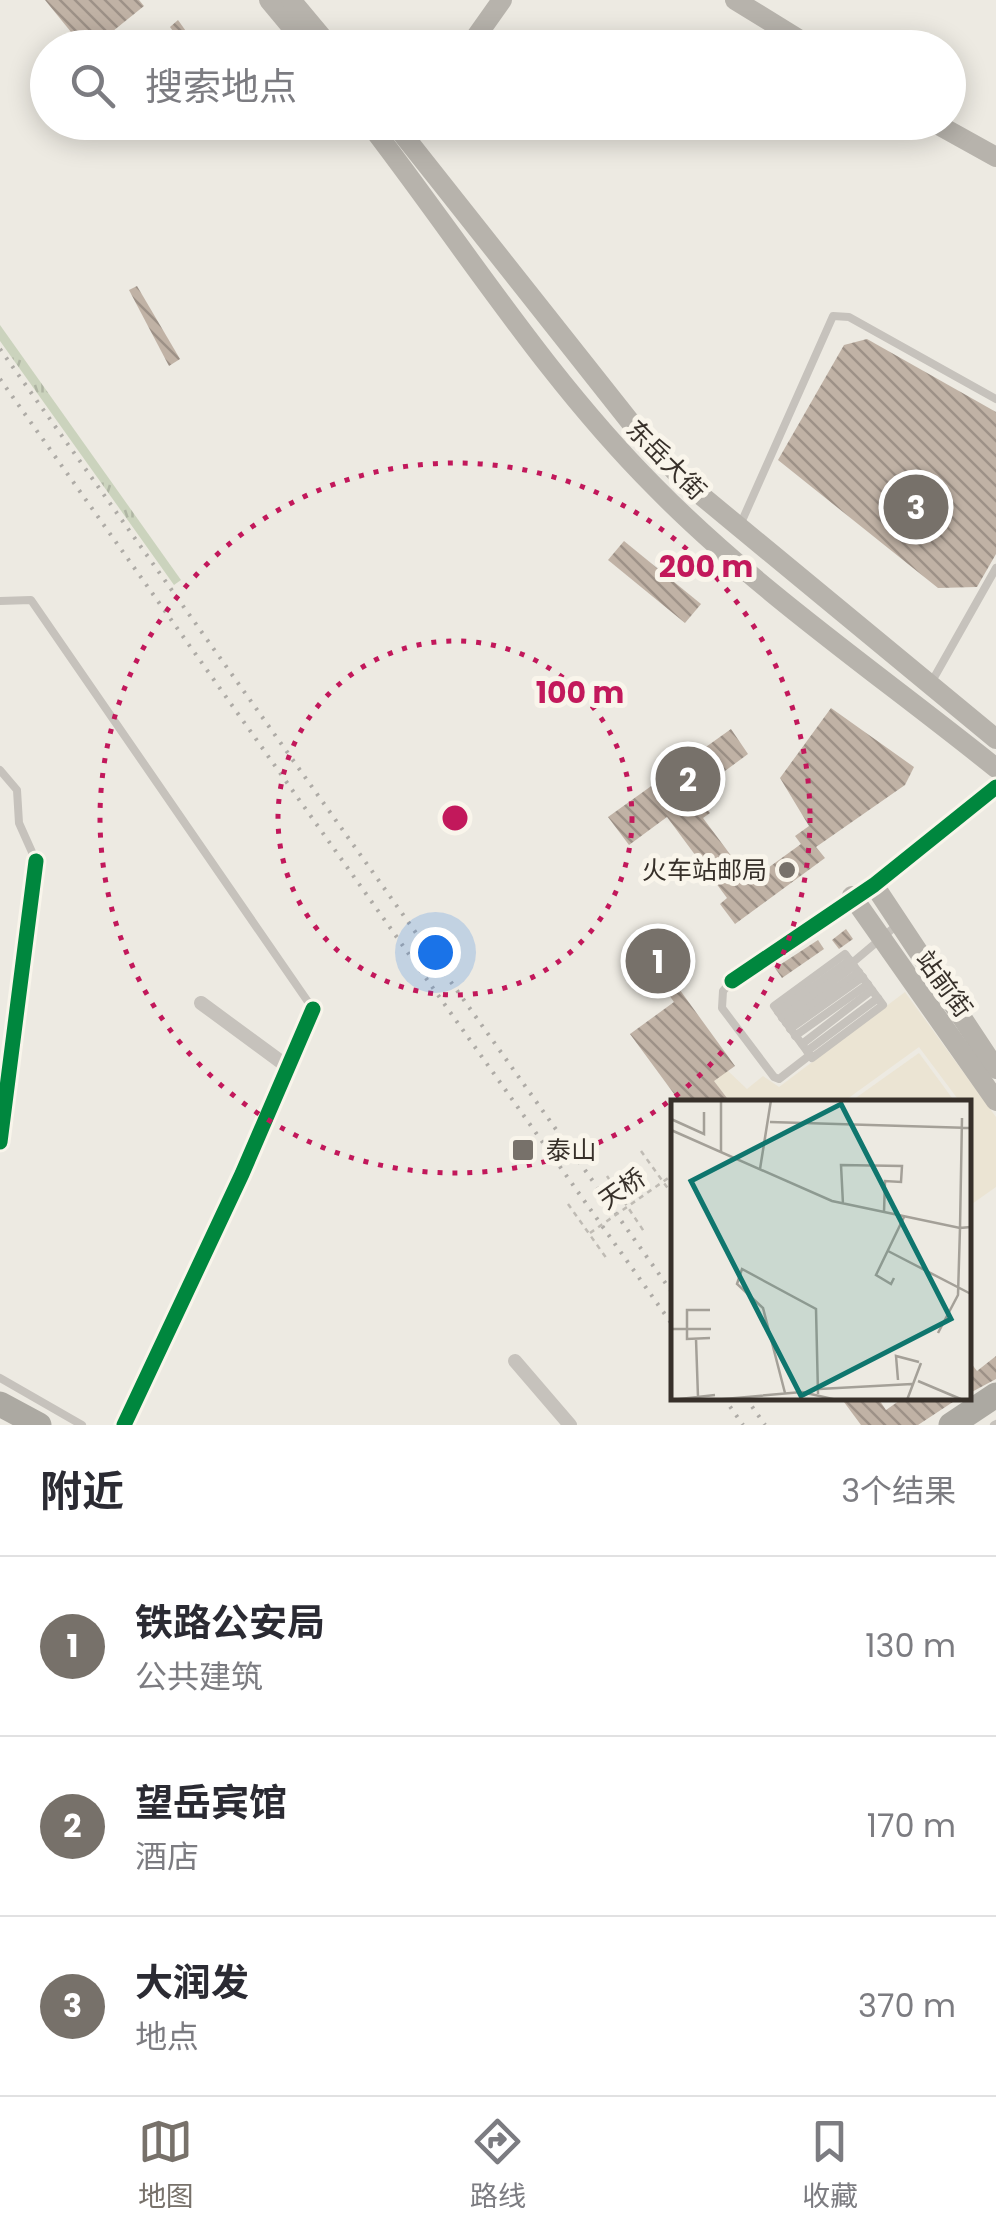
<!DOCTYPE html>
<html lang="zh">
<meta charset="utf-8">
<style>
body{margin:0;font-family:Poppins,"Noto Sans SC",sans-serif;background:#f2f2f3;color:#2b2b33}
.you{position:absolute;left:435px;top:952px;width:35px;height:35px;margin:-25px;border:8px solid #fff;border-radius:50%;background:#1a73e8;box-shadow:0 0 0 15px #1a73e833}
.badge{display:grid;place-items:center;width:65px;height:65px;border-radius:50%;background:#77716a;color:#fff;font-size:32px;font-weight:700}
.pin{position:absolute;translate:-50% -50%;border:5px solid #fff;box-shadow:0 2px 10px #0006}
.list{margin:0;padding:0;list-style:none}
h2{display:flex;justify-content:space-between;align-items:center;height:130px;margin:0;padding:0 40px;font-size:42px}
h2 small{font-size:32px;font-weight:400;color:#7c7c81}
.list li{display:grid;grid-template-columns:65px 1fr auto;gap:30px;align-items:center;box-sizing:border-box;height:180px;padding:0 40px;border-top:2px solid #e1e1e2}
.list b{display:block;font-size:38px;white-space:nowrap}
.list p{margin:0;font-size:32px;white-space:nowrap;color:#7c7c81}
.list em{font-size:32px;font-style:normal;color:#7c7c81}
.icon{flex:none;width:55px;height:55px;fill:none;stroke:currentColor;stroke-width:2;stroke-linecap:round;stroke-linejoin:round}
.map{position:relative;flex:none;width:996px;height:1425px;overflow:hidden}
.search{position:absolute;background:#fff;box-shadow:0 5px 25px #0003;left:30px;right:30px;top:30px;height:110px;display:flex;align-items:center;gap:25px;box-sizing:border-box;padding:0 35px;border-radius:55px;color:#7c7c81;font-size:38px}
.sheet{height:670px;background:#fff}
nav{display:flex;justify-content:space-around;align-items:center;box-sizing:border-box;height:140px;border-top:2px solid #e1e1e2;background:#fff;font-size:28px;color:#7c7c81}
nav a{display:grid;justify-items:center;gap:5px}
nav .on{color:#77716a}
.map>svg:first-child{display:block}
.grass{fill:url(#grass-tufts)}
.plaza{fill:#ebe4d3}
.building{fill:url(#building-back-hatch)}
.lines{fill:none;stroke-linecap:round;stroke-linejoin:round}
.path{stroke:#bfbbb4;stroke-width:2.5;stroke-dasharray:5 5;stroke-linecap:butt}
.lane{stroke:#c6c2bc;stroke-width:8}
.street{stroke:#c6c2bc;stroke-width:14}
.secondary{stroke:#b7b3ac;stroke-width:20}
.highway{stroke:#aca9a2;stroke-width:25}
.rail{stroke:#aeaba6;stroke-width:4;stroke-dasharray:2.5 8;stroke-linecap:butt}
.path-bridge{stroke:#bfbbb4;stroke-width:2.5;stroke-dasharray:5 5;stroke-linecap:butt}
.cycleway-casing{stroke:#f9f5eb;stroke-width:21}
.cycleway{stroke:#00873e;stroke-width:15}
.ring{fill:none;stroke:#c2185b;stroke-width:5;stroke-dasharray:5 10}
.poi-dot{fill:#77716a;stroke:#f9f5eb;stroke-width:4}
.labels{text-anchor:middle;dominant-baseline:central;stroke-width:10;stroke-linejoin:round;paint-order:stroke}
.street-label{font-size:25px;fill:#37302a;stroke:#f9f5eb}
.poi-label{font-size:25px;fill:#37302a;stroke:#f9f5eb;text-anchor:end}
.inset-road{fill:none;stroke:#a4a098;stroke-width:2.5}
.view{fill:#0f766e;fill-opacity:0.15;stroke:#0f766e;stroke-width:5}
.inset-edge{fill:none;stroke:#37302a;stroke-width:5}
.centre{fill:#c2185b;stroke:#f9f5eb;stroke-width:5}
.ring-label{font-size:30px;text-anchor:middle;font-weight:bold;fill:#c2185b;stroke:#f9f5eb;stroke-width:10;stroke-linejoin:round;paint-order:stroke}
</style>
<div class="map">
<svg width="996" height="1425" viewBox="0 0 996 1425">
<defs>
<pattern id="grass-tufts" width="24" height="20" patternUnits="userSpaceOnUse" patternTransform="scale(2.5)"><rect width="24" height="20" fill="#cbd3bd"/><path d="M3 7l-1-3M5 7V3M7 7l1-3M15 17l-1-3M17 17v-4M19 17l1-3" fill="none" stroke="#afb5a3"/></pattern>
<pattern id="building-back-hatch" width="6" height="6" patternUnits="userSpaceOnUse" patternTransform="scale(2.5)"><rect width="6" height="6" fill="#c0b2a5"/><path d="M-1 5l2 2M0 0l6 6M5-1l2 2" fill="none" stroke="#9d9187"/></pattern>
</defs>
<rect width="100%" height="100%" fill="#edeae2"/>
<path class="grass" d="M0,325L181,580L174,585L0,341Z"/>
<g class="plaza">
<path d="M905,992L996,1117V1187L969,1206L968,1102H960L919,1047L843,1102H730L713,1080L727,1070L747,1089L763,1076L779,1087Z"/>
<path d="M919,1053L955,1102H850Z"/>
</g>
<g class="building">
<path d="M45,0H139L144,6L92,48H84Z"/>
<path d="M178,20L198,48H185L170,27Z"/>
<path d="M137,286L180,359L169,366L129,290Z"/>
<path d="M867,339L996,412V554L977,587L938,588L778,460L844,345Z"/>
<path d="M624,541L701,604L685,623L608,560Z"/>
<path d="M831,708L914,767L905,785L816,847L825,858L735,924L720,904L727,898L667,817L629,845L608,817L731,729L748,754L695,793L710,813L703,818L750,881L801,844L795,836L809,826L780,778Z"/>
<path d="M649,929L685,980L677,986L735,1066L714,1081L730,1102H680L630,1034L674,1002L631,942Z"/>
<path d="M846,929L853,939L839,949L832,940Z"/>
<path d="M818,940L824,949L782,978L775,968Z"/>
<path d="M996,1356V1379L968,1394V1359L977,1371Z"/>
<path d="M841,1398H878L886,1410L903,1398H959L918,1425H861Z"/>
</g>
<g class="lines">
<g class="path">
<path d="M641,1151L674,1197"/>
<path d="M607,1176L645,1233"/>
<path d="M568,1204L607,1259"/>
</g>
<g class="lane">
<path d="M741,523L833,316L849,317L996,399"/>
<path d="M0,601L31,600L313,1009"/>
<path d="M931,683L996,568"/>
<path d="M0,770L17,790L19,823L36,861"/>
<path d="M845,954L883,1005L812,1058L774,1006Z"/>
<path d="M852,963L897,925"/>
<path d="M731,982L723,991L722,1008L774,1077L779,1079L810,1055"/>
<path d="M778,1012L850,960"/>
<path d="M782,1018L854,966"/>
<path d="M786,1023L859,972"/>
<path d="M790,1029L863,977"/>
<path d="M795,1036L868,984"/>
<path d="M802,1044L872,990"/>
<path d="M807,1051L878,998"/>
<path d="M0,1378L82,1425"/>
<path d="M994,1425L996,1424"/>
</g>
<g class="street">
<path d="M201,1003L288,1067"/>
<path d="M0,1142L36,861"/>
<path d="M515,1361L570,1425"/>
<path d="M124,1425L242,1174L313,1009"/>
</g>
<g class="secondary">
<path d="M269,0L309,48"/>
<path d="M291,0L331,48"/>
<path d="M735,0L813,48"/>
<path d="M468,48L502,0"/>
<path d="M368,122C462,244 546,378 655,487C756,590 883,677 996,768"/>
<path d="M393,122L639,433L686,483L996,739"/>
<path d="M933,122L996,157"/>
<path d="M874,885L996,1069"/>
<path d="M852,896L996,1101"/>
<path d="M732,981L874,885L996,787"/>
</g>
<g class="highway">
<path d="M0,1404L39,1425"/>
<path d="M951,1425L996,1395"/>
</g>
<g class="rail">
<path d="M0,349L674,1295"/>
<path d="M0,379L674,1327"/>
<path d="M724,1398L743,1425"/>
<path d="M746,1398L765,1425"/>
</g>
<path class="path-bridge" d="M590,1233L674,1174"/>
<defs>
<g id="cycleway">
<path d="M732,981L874,885L996,787"/>
<path d="M0,1142L36,861"/>
<path d="M124,1425L242,1174L313,1009"/>
</g>
</defs>
<use href="#cycleway" class="cycleway-casing"/>
<use href="#cycleway" class="cycleway"/>
</g>
<g class="ring">
<circle cx="455" cy="818" r="177"/>
<circle cx="455" cy="818" r="355"/>
</g>
<g class="poi-dot">
<circle cx="787" cy="870" r="10"/>
<rect x="511" y="1138" width="24" height="24" rx="5"/>
</g>
<g class="labels">
<g class="street-label">
<text transform="translate(666 460) rotate(45)">东岳大街</text>
<text transform="translate(944 984) rotate(54)">站前街</text>
<text transform="translate(622 1189) rotate(-35)">天桥</text>
</g>
<g class="poi-label">
<text x="767" y="870">火车站邮局</text>
<text x="546" y="1150" text-anchor="start">泰山</text>
</g>
</g>
<g transform="translate(671 1100)">
<rect width="300" height="300" fill="#edeae2"/>
<path class="inset-road" d="M0,19L33,34V12M99,22L300,28M0,30L161,101L289,128L291,18M50,52V0M89,69L100,0M172,104L170,65L231,66L230,82L214,81L213,112M217,151L300,194M223,178L220,184L205,175L233,117M39,210H16V239L39,238M0,229H40M267,233L287,195L289,128L300,127M25,239L27,297M227,280L225,256L248,262M247,281L292,300M148,289L241,284M114,293L92,208L66,184L71,169L145,209L147,294M0,300L44,295M42,300L131,292L166,300M236,300L250,263"/>
<path class="view" d="M170,4L280,219L130,296L20,81Z"/>
<rect width="300" height="300" class="inset-edge"/>
</g>
<circle cx="455" cy="818" r="15" class="centre"/>
<g class="ring-label">
<text x="706" y="577">200 m</text>
<text x="580" y="703">100 m</text>
</g>
</svg>
<div class="you"></div>
<div class="pin badge" style="left:658px;top:961px">1</div>
<div class="pin badge" style="left:688px;top:779px">2</div>
<div class="pin badge" style="left:916px;top:507px">3</div>
<div class="search"><svg class="icon" aria-label="search" viewBox="0 0 24 24"><circle cx="10" cy="10" r="6"/><path d="M15 15l6 6"/></svg>搜索地点</div>
</div>
<section class="sheet">
<h2>附近<small>3个结果</small></h2>
<ul class="list">
<li><span class="badge">1</span><div><b>铁路公安局</b><p>公共建筑</p></div><em>130 m</em></li>
<li><span class="badge">2</span><div><b>望岳宾馆</b><p>酒店</p></div><em>170 m</em></li>
<li><span class="badge">3</span><div><b>大润发</b><p>地点</p></div><em>370 m</em></li>
</ul>
</section>
<nav>
<a class="on"><svg class="icon" aria-label="map" viewBox="0 0 24 24"><path d="M3 6l6-2 6 2 6-2v14l-6 2-6-2-6 2zM9 4v14M15 6v14"/></svg>地图</a>
<a><svg class="icon" aria-label="directions" viewBox="0 0 24 24"><path d="M12 3l9 9-9 9-9-9zM9 14v-3h6M13 9l2 2-2 2"/></svg>路线</a>
<a><svg class="icon" aria-label="saved" viewBox="0 0 24 24"><path d="M7 4h10v16l-5-4-5 4z"/></svg>收藏</a>
</nav>
